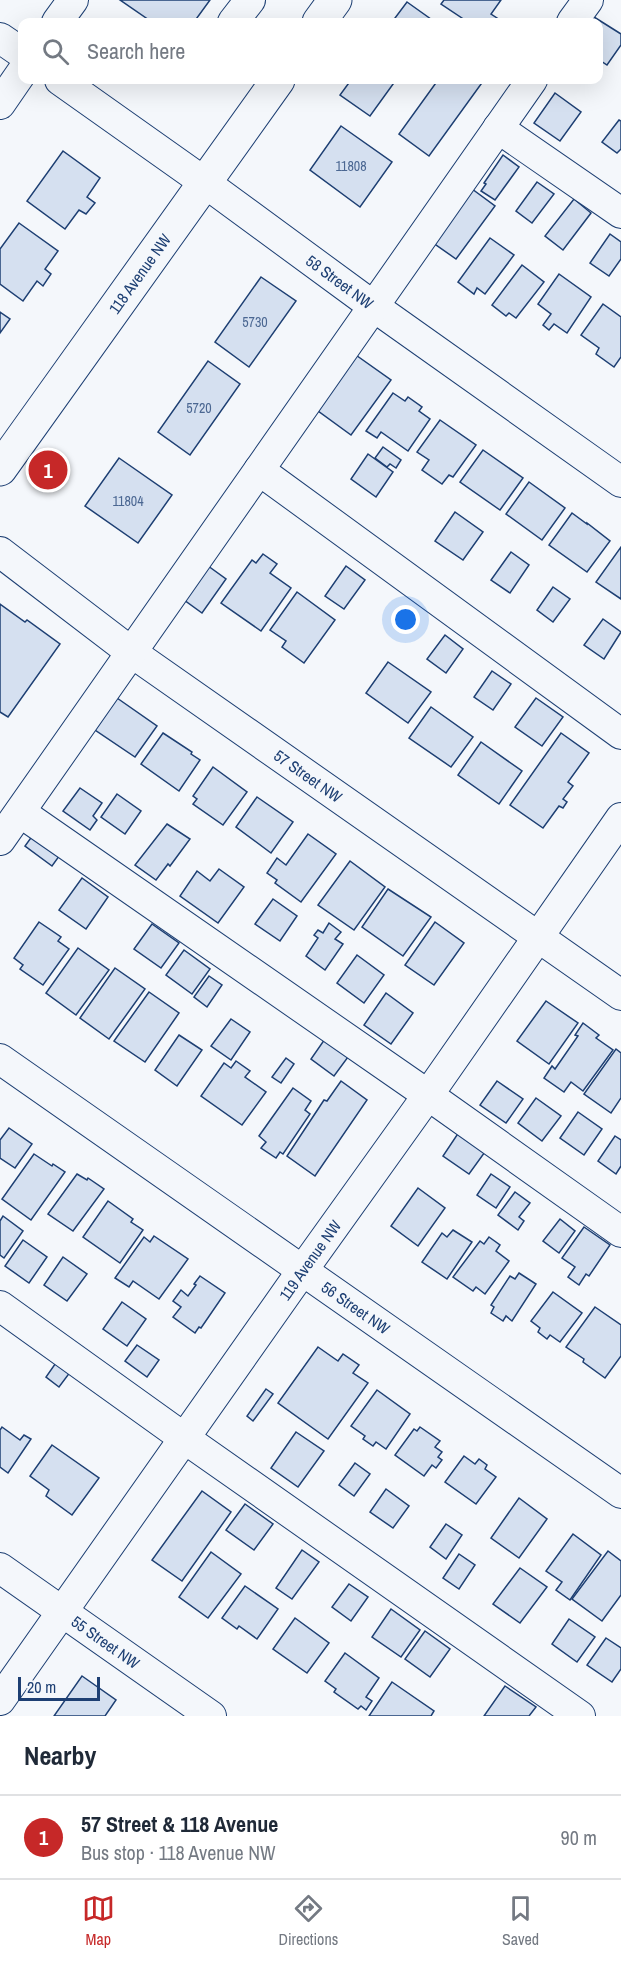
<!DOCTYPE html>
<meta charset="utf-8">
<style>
body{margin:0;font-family:"Archivo Narrow",sans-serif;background:#f2f2f3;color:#1f2937}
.scale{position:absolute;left:18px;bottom:15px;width:82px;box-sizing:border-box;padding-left:6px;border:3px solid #1d3f73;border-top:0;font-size:16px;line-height:21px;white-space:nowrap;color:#1d3f73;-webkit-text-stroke:4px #f4f7fb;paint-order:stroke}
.you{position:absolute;left:406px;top:620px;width:21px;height:21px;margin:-15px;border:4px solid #fff;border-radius:50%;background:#1a73e8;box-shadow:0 0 0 9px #1a73e833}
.badge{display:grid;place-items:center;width:39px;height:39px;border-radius:50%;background:#c62828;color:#fff;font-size:20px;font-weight:700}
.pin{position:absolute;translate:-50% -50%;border:3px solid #fff;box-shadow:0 2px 6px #0006}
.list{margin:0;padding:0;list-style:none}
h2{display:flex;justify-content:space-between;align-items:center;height:78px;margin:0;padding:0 24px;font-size:26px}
h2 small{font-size:20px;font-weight:400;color:#747a83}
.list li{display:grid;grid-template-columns:39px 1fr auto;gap:18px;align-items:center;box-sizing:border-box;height:84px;padding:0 24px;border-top:2px solid #e0e1e3}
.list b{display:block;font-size:22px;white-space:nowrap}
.list p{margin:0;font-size:20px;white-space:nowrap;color:#747a83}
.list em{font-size:20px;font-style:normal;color:#747a83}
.icon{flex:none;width:33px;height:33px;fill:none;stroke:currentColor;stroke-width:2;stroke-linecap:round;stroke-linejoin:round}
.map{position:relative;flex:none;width:621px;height:1716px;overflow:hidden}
.search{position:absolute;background:#fff;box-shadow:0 6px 24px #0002;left:18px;right:18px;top:18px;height:66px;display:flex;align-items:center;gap:15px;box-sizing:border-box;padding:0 21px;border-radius:12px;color:#747a83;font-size:22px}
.sheet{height:162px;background:#fff}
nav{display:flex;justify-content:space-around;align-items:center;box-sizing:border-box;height:84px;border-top:2px solid #e0e1e3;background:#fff;font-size:16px;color:#747a83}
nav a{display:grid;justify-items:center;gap:3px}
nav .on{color:#c62828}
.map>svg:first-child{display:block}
.building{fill:#d5e0f0;stroke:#1d3f73;stroke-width:1.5}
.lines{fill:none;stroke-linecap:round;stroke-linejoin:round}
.minor-casing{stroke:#1d3f73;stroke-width:32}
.major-casing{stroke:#1d3f73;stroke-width:35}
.minor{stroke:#f4f7fb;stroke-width:30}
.major{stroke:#f4f7fb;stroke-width:33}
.labels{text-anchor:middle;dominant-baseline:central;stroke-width:4.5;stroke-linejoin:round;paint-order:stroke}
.number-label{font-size:14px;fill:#4b6792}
.street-label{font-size:16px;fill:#1d3f73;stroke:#f4f7fb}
</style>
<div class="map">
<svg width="621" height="1716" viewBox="0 0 621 1716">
<rect width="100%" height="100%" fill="#f4f7fb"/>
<g class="building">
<path d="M120,0H210L194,22H152Z"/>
<path d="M444,0H501L491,14L500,20L499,22H468L441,4Z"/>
<path d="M407,2L435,22H392Z"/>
<path d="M594,17L621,34V45L607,65L598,59V22H590Z"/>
<path d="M351,80H396L370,116L340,95Z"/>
<path d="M438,80H484L429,156L399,134Z"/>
<path d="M555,93L581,112L560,141L534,123Z"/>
<path d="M619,120L621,121V149L617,153L602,142Z"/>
<path d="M341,126L392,162L360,207L310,170Z"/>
<path d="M63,151L100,178L87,197L95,203L86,214L79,210L65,229L27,201Z"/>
<path d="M503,155L519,167L495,200L481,191L486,184L484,183Z"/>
<path d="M537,182L554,194L532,223L516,211Z"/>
<path d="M468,186L495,206L456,259L429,240Z"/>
<path d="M574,199L591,213L563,250L545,236Z"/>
<path d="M19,223L58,251L45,269L51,274L43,286L37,281L23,301L0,284V249Z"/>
<path d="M610,234L621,242V259L609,276L590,263Z"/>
<path d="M490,238L514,255L485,294L477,288L474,294L458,282Z"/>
<path d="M522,265L544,282L516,318L509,313L506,316L492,305Z"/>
<path d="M559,274L591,297L567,333L554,324L549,330L543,325L551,314L538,304Z"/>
<path d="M261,277L296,301L249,367L215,342Z"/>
<path d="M603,304L621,317V357L614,367L596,354L599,348L581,335Z"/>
<path d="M0,312L10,319L0,333Z"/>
<path d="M353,353L391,380L351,435L314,408Z"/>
<path d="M208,361L240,384L190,455L158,432Z"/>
<path d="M393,393L405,401L408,397L422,407L419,411L430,419L408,451L381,432L377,438L366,431Z"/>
<path d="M440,420L476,445L453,477L449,475L442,484L422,470L429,460L417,452Z"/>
<path d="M383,447L401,460L396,468L390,464L387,467L375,458Z"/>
<path d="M483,450L523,478L500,510L460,482Z"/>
<path d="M368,454L393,472L376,497L351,479Z"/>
<path d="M119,458L172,495L138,543L85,506Z"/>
<path d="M529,482L565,508L542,540L506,514Z"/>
<path d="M455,512L483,532L463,560L435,541Z"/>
<path d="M572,513L587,524V523L610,541L587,572L549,545Z"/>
<path d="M621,547V599L596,582Z"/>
<path d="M511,552L529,565L510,593L491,580Z"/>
<path d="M263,554L277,564L270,573L291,588L261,631L221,603L252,560L256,563Z"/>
<path d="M204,563L226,579L202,613L180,597Z"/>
<path d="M346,566L365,580L344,609L325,596Z"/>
<path d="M553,587L570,599L553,622L537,610Z"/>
<path d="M297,592L335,620L304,663L282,647L286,641L270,630Z"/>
<path d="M0,604L25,622L27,620L60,644L8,717L0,712Z"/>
<path d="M603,619L621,632L604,659L584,645Z"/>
<path d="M445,635L463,649L446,673L427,659Z"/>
<path d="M388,662L431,692L408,723L366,693Z"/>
<path d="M492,671L511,684L493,710L474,697Z"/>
<path d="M117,698L157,726L135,757L95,730Z"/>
<path d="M536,698L563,717L542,746L515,727Z"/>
<path d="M431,707L473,737L451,767L409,738Z"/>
<path d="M163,733L192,752L191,754L200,760L179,791L141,764Z"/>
<path d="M561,733L589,753L568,782L573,786L563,799L567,802L563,808L559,806L543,828L510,805Z"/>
<path d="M481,742L522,771L499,804L458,775Z"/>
<path d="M213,767L247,792L223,825L193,804L197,799L193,796Z"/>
<path d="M80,788L102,803L93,816L97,820L90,830L63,811Z"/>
<path d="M117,794L141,811L125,834L101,817Z"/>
<path d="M257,797L293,822L271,853L236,827Z"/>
<path d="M167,824L190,839L170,866L168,864L156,880L135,865Z"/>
<path d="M38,828L65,848L52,866L25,846Z"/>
<path d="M308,834L336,854L301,902L275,883L277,880L267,873L277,858L286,865Z"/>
<path d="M350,861L385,887L354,930L318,905Z"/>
<path d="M219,869L244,887L218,923L180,896L197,871L210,881Z"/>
<path d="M82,878L108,897L86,929L59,910Z"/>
<path d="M388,889L431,917L403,956L362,927Z"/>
<path d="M273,899L297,916L280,941L255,924Z"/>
<path d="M39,922L61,937L58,941L69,949L43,985L20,969L23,965L14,958Z"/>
<path d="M435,922L464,943L434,985L405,965Z"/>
<path d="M329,923L341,932L335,939L343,944L325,970L306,956L318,938L314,935L318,930L323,933Z"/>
<path d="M152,924L179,943L161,968L134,949Z"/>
<path d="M78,948L109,970L76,1015L46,993Z"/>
<path d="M184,950L210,969L192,994L166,975Z"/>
<path d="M357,955L384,975L364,1003L337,983Z"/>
<path d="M115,968L145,989L109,1039L80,1018Z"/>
<path d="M209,976L222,985L207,1007L194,997Z"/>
<path d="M149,992L179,1013L145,1062L114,1041Z"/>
<path d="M386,993L413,1013L391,1044L364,1025Z"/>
<path d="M546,1001L578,1023L549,1064L517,1041Z"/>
<path d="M231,1019L250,1032L231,1060L211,1046Z"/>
<path d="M583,1023L599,1035L596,1038L613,1050L583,1091L571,1082L564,1092L544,1078L552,1066L555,1069L578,1036L575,1035Z"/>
<path d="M179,1035L202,1050L177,1086L155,1070Z"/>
<path d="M327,1036L351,1053L334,1076L311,1059Z"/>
<path d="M616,1049L621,1053V1098L611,1113L584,1094Z"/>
<path d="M286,1058L294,1064L281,1083L272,1077Z"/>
<path d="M236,1061L250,1071L245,1077L266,1092L242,1125L201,1096L224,1063L231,1068Z"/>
<path d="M341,1081L367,1100L315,1176L287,1156L324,1100L327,1101Z"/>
<path d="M497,1081L523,1099L506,1123L480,1105Z"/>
<path d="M293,1088L311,1101L305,1110L310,1114L283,1154L280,1152L276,1158L261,1148L266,1142L259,1136Z"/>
<path d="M536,1098L561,1116L542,1141L518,1123Z"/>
<path d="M578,1112L602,1129L584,1155L560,1138Z"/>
<path d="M463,1126L490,1145L469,1174L443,1156Z"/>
<path d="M9,1128L32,1144L15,1168L0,1158V1140Z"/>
<path d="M615,1136L621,1140V1166L616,1174L598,1161Z"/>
<path d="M34,1154L52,1166L53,1164L65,1172L31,1220L2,1199Z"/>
<path d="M77,1174L87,1180L88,1178L104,1189L73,1231L48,1214Z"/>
<path d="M491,1174L510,1187L496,1208L477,1195Z"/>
<path d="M418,1188L445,1208L418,1246L391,1226Z"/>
<path d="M515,1192L530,1203L519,1217L524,1221L518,1230L498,1215Z"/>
<path d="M108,1201L133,1219L131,1222L143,1230L120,1263L83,1237Z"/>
<path d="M3,1216L23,1231L4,1258L0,1255V1221Z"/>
<path d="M560,1219L575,1231L559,1253L543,1241Z"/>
<path d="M584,1227L610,1245L589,1276L586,1274L579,1285L568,1277L575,1267L562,1258Z"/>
<path d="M453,1230L472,1242L447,1279L422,1262L442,1233L447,1237Z"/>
<path d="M154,1236L188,1259L159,1299L133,1281L129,1287L115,1278L144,1237L150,1242Z"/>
<path d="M489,1237L500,1245L496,1251L509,1261L485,1294L476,1287L473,1291L453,1277L480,1241L484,1244Z"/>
<path d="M23,1240L47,1257L29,1283L5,1266Z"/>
<path d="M63,1257L87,1274L67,1301L44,1285Z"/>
<path d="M519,1273L536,1284L512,1321L506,1316L503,1321L491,1313L494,1307L491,1305L510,1276L515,1279Z"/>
<path d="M200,1276L225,1293L201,1328L199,1327L195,1333L173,1317L181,1307L173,1301L181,1290L188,1296L196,1285L194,1284Z"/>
<path d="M553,1292L582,1313L560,1342L550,1335L547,1339L538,1332L540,1328L531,1321Z"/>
<path d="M122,1302L146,1319L127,1346L103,1329Z"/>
<path d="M595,1307L621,1325V1356L605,1378L583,1362L584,1359L566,1347Z"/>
<path d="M137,1345L159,1360L147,1377L125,1361Z"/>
<path d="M318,1347L338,1361L343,1354L359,1365L353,1373L368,1383L328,1439L278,1403Z"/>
<path d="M60,1357L74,1367L59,1387L46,1377Z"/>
<path d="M266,1389L273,1394L253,1421L247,1416Z"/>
<path d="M377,1390L410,1414L386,1449L376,1442L373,1446L363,1439L365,1436L351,1426Z"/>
<path d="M2,1427L20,1440L24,1435L31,1439L8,1473L0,1467V1430Z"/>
<path d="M420,1427L440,1441L435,1447L442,1452L438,1457L442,1460L436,1468L432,1465L424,1476L395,1455L414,1429L417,1431Z"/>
<path d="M296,1432L324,1451L298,1487L271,1468Z"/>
<path d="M52,1445L99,1478L72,1515L46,1496L49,1490L30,1476Z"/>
<path d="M464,1456L475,1464L479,1459L487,1465L485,1469L496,1477L476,1504L445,1482Z"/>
<path d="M355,1463L370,1474L354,1496L339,1485Z"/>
<path d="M386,1489L409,1506L393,1528L370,1512Z"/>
<path d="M202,1491L231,1512L182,1581L152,1560Z"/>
<path d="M519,1498L547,1519L519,1558L491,1538Z"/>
<path d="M245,1504L273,1524L254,1550L226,1530Z"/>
<path d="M446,1524L462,1535L446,1559L430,1547Z"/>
<path d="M573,1534L601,1555L570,1600L556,1590L562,1582L546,1571Z"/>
<path d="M302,1550L319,1562L292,1599L276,1588Z"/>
<path d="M608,1551L621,1561V1595L602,1621L572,1599Z"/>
<path d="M211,1552L241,1574L208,1618L179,1597Z"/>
<path d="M459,1554L475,1565L459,1589L443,1578Z"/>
<path d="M520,1568L547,1587L520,1623L493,1604Z"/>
<path d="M349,1584L368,1597L351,1621L332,1607Z"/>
<path d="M245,1586L278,1609L257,1639L239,1626L237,1629L222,1618Z"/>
<path d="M391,1609L420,1630L401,1657L372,1637Z"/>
<path d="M295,1618L329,1643L307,1673L273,1649Z"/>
<path d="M569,1619L595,1637L577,1662L552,1644Z"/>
<path d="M425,1631L450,1649L430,1677L405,1659Z"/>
<path d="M606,1638L621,1648V1669L612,1682L587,1665Z"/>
<path d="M345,1653L379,1678L366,1697L372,1701L366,1710L361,1706L358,1709L334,1692L336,1689L325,1681Z"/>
<path d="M82,1676L116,1700L105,1716H54Z"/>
<path d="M392,1682L434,1711L431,1716H369Z"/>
<path d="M505,1686L536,1707L529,1716H484Z"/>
</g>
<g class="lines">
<defs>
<g id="minor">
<path d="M57,22L73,0"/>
<path d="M233,22L250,0"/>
<path d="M572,22L588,0"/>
<path d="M0,38L22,53"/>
<path id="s1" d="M60,80L204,182L373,306L621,482"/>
<path d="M0,104L22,72"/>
<path d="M498,128L621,213"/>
<path d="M259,470L621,734"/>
<path id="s2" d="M0,552L131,652L621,995"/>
<path d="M20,812L428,1095L621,1232"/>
<path d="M0,840L532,80"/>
<path id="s3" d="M0,1059L621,1493"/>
<path d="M0,1306L184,1438L580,1716"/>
<path id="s4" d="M0,1568L211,1716"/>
<path id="s5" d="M0,1700L302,1271L428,1095L621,818"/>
</g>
<g id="major">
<path d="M319,22L335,0"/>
<path id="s6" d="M0,469L278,80"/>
</g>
</defs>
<use href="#minor" class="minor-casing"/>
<use href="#major" class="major-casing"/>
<use href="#minor" class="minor"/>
<use href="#major" class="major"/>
</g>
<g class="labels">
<g class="number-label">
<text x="351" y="166">11808</text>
<text x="255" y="322">5730</text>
<text x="199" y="408">5720</text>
<text x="128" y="501">11804</text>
</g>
<g class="street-label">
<text stroke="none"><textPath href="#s6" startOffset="240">118 Avenue NW</textPath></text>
<text stroke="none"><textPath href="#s1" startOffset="345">58 Street NW</textPath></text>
<text stroke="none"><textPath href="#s2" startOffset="381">57 Street NW</textPath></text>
<text stroke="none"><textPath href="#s5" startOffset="538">119 Avenue NW</textPath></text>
<text stroke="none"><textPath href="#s3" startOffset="434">56 Street NW</textPath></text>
<text stroke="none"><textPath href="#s4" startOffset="129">55 Street NW</textPath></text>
</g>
</g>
</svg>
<div class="scale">20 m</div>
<div class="you"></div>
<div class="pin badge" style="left:48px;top:470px">1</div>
<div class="search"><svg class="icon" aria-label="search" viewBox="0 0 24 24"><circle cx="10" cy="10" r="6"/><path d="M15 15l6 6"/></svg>Search here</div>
</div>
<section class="sheet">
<h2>Nearby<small></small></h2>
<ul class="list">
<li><span class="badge">1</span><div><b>57 Street &amp; 118 Avenue</b><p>Bus stop · 118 Avenue NW</p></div><em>90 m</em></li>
</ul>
</section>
<nav>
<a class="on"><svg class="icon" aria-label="map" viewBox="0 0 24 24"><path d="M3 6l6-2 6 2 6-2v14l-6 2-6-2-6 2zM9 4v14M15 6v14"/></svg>Map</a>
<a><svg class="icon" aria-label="directions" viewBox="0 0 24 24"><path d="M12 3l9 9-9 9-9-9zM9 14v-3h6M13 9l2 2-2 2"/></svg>Directions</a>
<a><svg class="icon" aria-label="saved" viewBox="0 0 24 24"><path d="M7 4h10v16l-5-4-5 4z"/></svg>Saved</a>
</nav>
